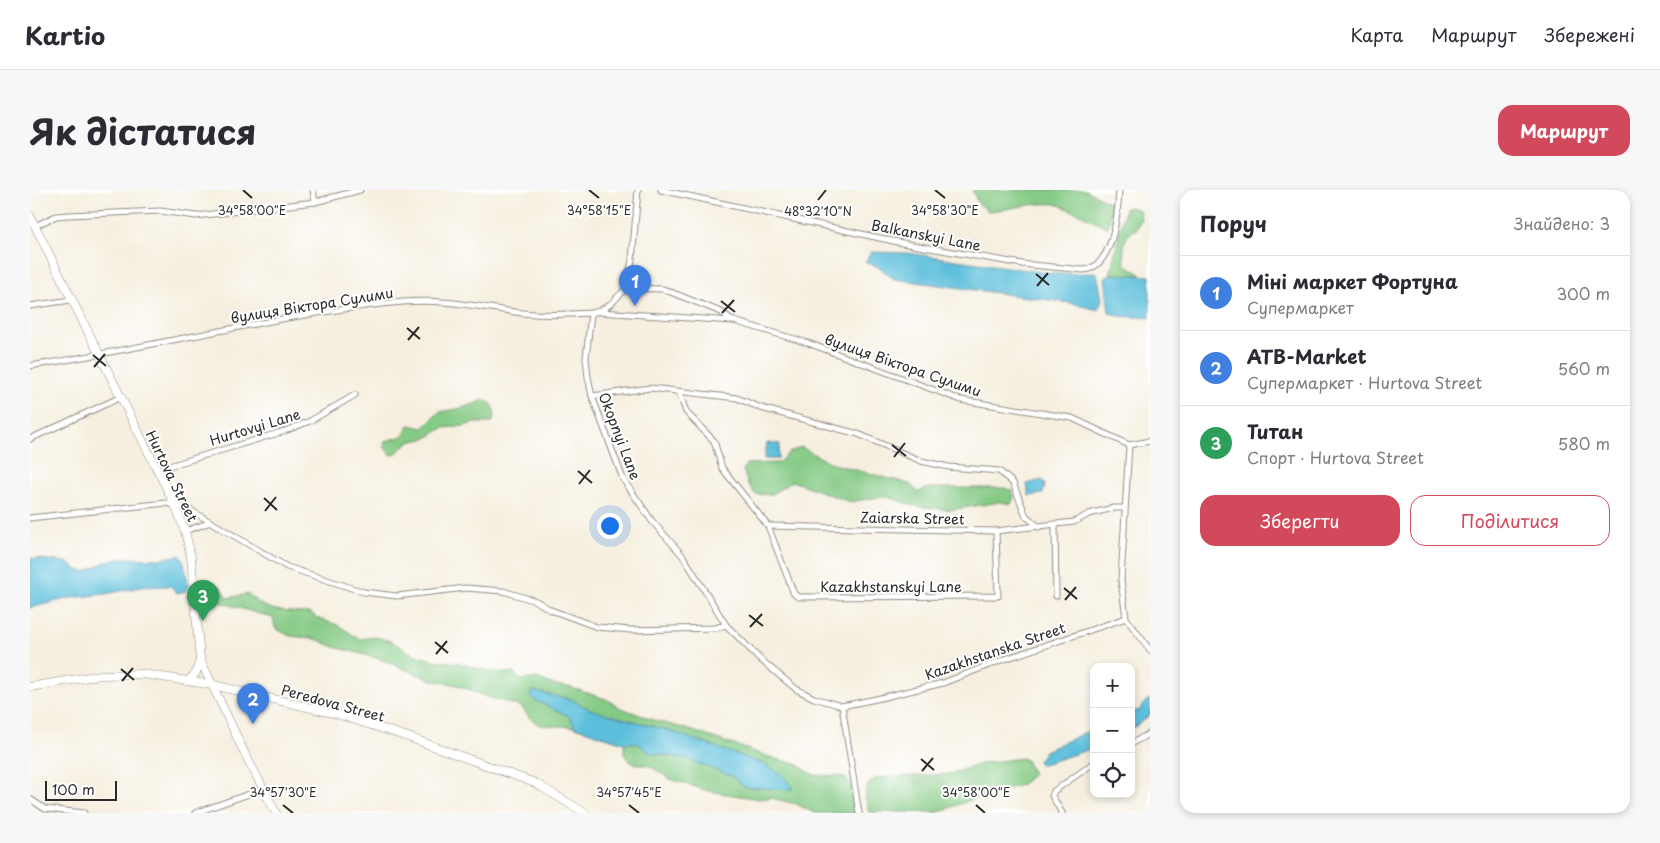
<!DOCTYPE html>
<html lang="uk">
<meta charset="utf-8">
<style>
body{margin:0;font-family:"Playpen Sans",sans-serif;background:#f7f7f7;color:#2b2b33}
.controls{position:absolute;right:15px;bottom:15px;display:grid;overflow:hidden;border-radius:10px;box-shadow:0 2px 8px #0003}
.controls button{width:45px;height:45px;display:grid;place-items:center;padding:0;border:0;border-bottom:1px solid #e1e1e2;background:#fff;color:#2b2b33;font:25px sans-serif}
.scale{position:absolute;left:15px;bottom:12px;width:72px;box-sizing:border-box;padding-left:5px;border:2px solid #2b2b2b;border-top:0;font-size:14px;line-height:18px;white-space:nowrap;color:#2b2b2b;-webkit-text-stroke:4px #fff;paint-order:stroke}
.you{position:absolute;left:579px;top:335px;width:18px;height:18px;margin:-12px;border:4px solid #fff;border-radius:50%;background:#1a73e8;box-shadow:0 0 0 8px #1a73e833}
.badge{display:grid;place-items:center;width:32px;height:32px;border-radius:50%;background:#d1495b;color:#fff;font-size:16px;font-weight:700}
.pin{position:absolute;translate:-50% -41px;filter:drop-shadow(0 1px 2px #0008)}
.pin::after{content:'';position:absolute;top:26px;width:18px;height:15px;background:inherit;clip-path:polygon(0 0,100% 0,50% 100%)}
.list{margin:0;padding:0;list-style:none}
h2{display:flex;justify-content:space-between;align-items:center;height:65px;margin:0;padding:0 20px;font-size:21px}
h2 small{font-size:16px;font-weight:400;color:#7c7c81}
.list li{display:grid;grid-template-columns:32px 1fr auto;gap:15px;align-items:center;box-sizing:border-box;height:75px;padding:0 20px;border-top:1px solid #e1e1e2}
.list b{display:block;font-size:19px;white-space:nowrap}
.list p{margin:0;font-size:16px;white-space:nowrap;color:#7c7c81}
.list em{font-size:16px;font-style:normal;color:#7c7c81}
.actions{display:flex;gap:10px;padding:15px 20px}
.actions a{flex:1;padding:11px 0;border:1px solid #d1495b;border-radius:15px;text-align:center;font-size:18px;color:#d1495b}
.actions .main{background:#d1495b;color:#fff}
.icon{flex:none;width:28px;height:28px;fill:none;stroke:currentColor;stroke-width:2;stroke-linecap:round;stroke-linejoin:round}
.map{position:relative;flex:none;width:1120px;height:623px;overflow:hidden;border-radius:15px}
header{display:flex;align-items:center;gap:30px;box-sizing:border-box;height:70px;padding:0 25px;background:#fff;border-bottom:1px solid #e1e1e2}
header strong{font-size:24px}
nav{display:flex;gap:28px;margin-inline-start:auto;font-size:18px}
.intro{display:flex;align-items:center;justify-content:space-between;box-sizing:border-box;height:120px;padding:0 30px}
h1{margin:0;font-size:35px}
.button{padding:12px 22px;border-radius:15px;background:#d1495b;color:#fff;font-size:18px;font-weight:700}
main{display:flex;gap:30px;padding:0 30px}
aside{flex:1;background:#fff;border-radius:15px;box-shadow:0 2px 8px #0003}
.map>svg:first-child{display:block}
.green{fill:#85ca85;stroke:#587a58}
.water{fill:#5dbfdc;stroke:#447584}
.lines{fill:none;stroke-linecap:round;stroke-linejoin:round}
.street-casing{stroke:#908d85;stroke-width:7}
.secondary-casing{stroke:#908d85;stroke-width:9}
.street{stroke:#fff;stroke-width:5}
.secondary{stroke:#fff;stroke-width:8}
.ticks{fill:none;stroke:#2b2b2b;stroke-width:2}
.labels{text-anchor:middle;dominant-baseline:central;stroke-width:4;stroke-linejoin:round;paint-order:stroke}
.street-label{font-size:14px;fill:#2b2b2b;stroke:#fff}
.ticks-label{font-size:12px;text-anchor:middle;fill:#2b2b2b;stroke:#fff;stroke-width:4;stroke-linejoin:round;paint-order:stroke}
</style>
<header>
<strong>Kartio</strong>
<nav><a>Карта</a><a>Маршрут</a><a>Збережені</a></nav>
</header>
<div class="intro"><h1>Як дістатися</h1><a class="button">Маршрут</a></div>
<main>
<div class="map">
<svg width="1120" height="623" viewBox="0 0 1120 623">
<rect width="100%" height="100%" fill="#fff"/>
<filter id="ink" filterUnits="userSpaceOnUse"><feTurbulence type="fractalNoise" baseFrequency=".02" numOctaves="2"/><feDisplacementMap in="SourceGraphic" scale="10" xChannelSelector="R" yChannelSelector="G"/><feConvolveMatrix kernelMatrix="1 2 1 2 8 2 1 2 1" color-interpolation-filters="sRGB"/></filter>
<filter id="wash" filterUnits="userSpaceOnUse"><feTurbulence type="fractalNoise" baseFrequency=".0096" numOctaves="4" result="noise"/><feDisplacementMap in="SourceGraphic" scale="20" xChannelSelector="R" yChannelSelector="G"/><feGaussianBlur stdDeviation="1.12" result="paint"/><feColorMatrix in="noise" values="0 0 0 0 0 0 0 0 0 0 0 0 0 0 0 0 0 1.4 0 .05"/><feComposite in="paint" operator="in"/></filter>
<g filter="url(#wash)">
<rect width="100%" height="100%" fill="#f6efdf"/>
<g class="green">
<path d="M942,0H1056L1080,13L1082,19L1078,38C1071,34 1032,15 1025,14C1002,12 980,20 958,21L948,13Z"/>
<path d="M1101,17L1109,20L1111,29L1106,40C1092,46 1093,59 1095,74L1112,85L1080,84L1095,18Z"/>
<path d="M455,210L462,214L465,224L462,233H443L434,236L413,238L397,248L379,252L364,265L360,264L354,257L355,251L373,246L379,235L393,238L409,222L432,218Z"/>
<path d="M771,257L803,274L880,294L888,302L898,298H975L982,301L984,307L981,314L970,312L921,320L884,316L856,306L820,312L762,291L741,305L725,304L718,294L713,280L716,274L748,273L760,262Z"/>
<path d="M178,394L191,397L197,408L218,404C222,407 226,412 230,414C247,423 264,422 281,423L287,428L308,435L329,449L345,447L361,451L383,464L402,470L429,473L466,483H484L491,490L508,488L524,495L539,497L576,509L589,517L626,531L657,539L746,569L765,573L784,585L810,586L817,589L822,595L827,623H784L766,614L741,608L729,609L678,601L640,589L618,575H609L599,571L594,564V553L545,537L509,535L498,526L492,517L457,507L427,495L402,490L347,468L304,457L286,449L260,446L245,438L243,428L179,409L174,400Z"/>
<path d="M992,568L996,570L1003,584L991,595L957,604L909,622H839C835,607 831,597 846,588L919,584L954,573Z"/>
</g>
<g class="water">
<path d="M841,62L877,63L1026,84L1067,83L1072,109L1068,120L1041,113L864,89L849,77L835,72Z"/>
<path d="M1080,84L1120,86V128L1089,126L1079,122L1075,88Z"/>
<path d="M737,253L750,254L748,269H734Z"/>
<path d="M1012,290L1015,294L1013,304L999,306L997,294Z"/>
<path d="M150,365L154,373L159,397L156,401L147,403L140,396L111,397L76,404L40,408L0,418V368L37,372L48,380L55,382L75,372L93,368L129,369Z"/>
<path d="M502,501L540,509L562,520L637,540L734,574L751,584L764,598L759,600L714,597L702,586L654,568L620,563L607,553H594L545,537L539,526L504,510L500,506Z"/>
<path d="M1120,508V525L1101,540V523L1109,520Z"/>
<path d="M1056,542L1064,543V558L1010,575L1008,571L1015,561Z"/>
</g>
</g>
<g filter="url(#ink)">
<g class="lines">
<defs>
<g id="street">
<path d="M283,0L285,12"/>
<path d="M631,0L877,54L992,74L1054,80C1083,77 1088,24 1089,0"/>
<path d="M5,36L26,26L38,25L130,21L166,26L285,12L330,0"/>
<path d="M596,98L602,70L608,0"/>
<path d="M0,116L41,110"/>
<path d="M570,122L703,131"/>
<path d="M561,123L556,168L558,187L562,206L593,289L622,331L653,366L696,435L730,469L766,499L784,508L812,516L846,509L913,493L972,470L1096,428L1120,460"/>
<path d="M0,176C121,158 240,126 361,113C408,108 440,115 485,122C510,126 536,124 561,123C576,121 586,109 596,98L633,99L691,122L704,131L778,153L931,210L1042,228L1099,255L1120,251"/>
<path d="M649,202L656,222L684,251L692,278L738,336L764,404L768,407L968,406L966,341"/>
<path d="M562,206L620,198L707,208L731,218L828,244L891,271L919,277L969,281L983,293L996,326L1009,337"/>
<path d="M0,249L91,207"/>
<path d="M126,280L255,241L280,231L325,205"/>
<path d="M0,328L136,313L157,318L257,377L334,402L367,406L436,398L473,401L506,411L521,420L567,437L600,440L685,438L696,435"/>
<path d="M1025,334L1026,406"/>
<path d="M738,336L966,341L1044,332L1059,324L1083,318H1094"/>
<path d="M155,341L178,333"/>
<path d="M1096,428L1091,390L1099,255"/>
<path d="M812,516L829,623"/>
<path d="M1101,554L1120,543"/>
<path d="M0,609L15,619L54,623"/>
<path d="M165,623L233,599"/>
<path d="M1032,623L1022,606L1024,601L1064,573"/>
</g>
<g id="secondary">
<path d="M0,26L145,315L155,341L161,367L170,469L214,562L246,623"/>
<path d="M158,491L166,483L170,469"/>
<path d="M0,497L71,485L113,484L183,495L307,524L378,547L505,593L555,623"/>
</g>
</defs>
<use href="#street" class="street-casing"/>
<use href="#secondary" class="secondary-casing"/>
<use href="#street" class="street"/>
<use href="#secondary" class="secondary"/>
</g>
</g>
<path class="ticks" d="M213,0L222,8M559,0L569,8M905,0L915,8M788,10L796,0M1006,84L1019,95M1007,96L1018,83M691,111L705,122M692,123L704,110M377,138L390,149M378,150L389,137M63,165L76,176M64,177L75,164M862,255L876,266M864,267L875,253M548,281L562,293M549,294L560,280M234,308L247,320M235,321L246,307M1034,398L1047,409M1035,410L1046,397M719,425L733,436M720,437L732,424M405,452L418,463M406,464L417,451M91,479L104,490M92,491L103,478M891,569L904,580M892,581L903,568M253,615L263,623M599,615L609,623M946,615L955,623"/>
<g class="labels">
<g class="street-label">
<text transform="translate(896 45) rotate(11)">Balkanskyi Lane</text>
<text transform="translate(282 115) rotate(-9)">вулиця Віктора Сулими</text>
<text transform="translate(873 175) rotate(19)">вулиця Віктора Сулими</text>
<text transform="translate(225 237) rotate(-17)">Hurtovyi Lane</text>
<text transform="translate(590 246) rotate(69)">Okopnyi Lane</text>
<text transform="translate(142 286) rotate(64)">Hurtova Street</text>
<text transform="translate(882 328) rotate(1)">Zaiarska Street</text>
<text x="861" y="396">Kazakhstanskyi Lane</text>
<text transform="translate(965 461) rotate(-19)">Kazakhstanska Street</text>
<text transform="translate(303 513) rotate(15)">Peredova Street</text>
</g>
</g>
<g class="ticks-label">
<text x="222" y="25">34°58'00"E</text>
<text x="569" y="25">34°58'15"E</text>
<text x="915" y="25">34°58'30"E</text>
<text x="788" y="26">48°32'10"N</text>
<text x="253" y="607">34°57'30"E</text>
<text x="599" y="607">34°57'45"E</text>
<text x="946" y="607">34°58'00"E</text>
</g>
</svg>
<div class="controls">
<button>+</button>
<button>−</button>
<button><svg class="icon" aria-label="locate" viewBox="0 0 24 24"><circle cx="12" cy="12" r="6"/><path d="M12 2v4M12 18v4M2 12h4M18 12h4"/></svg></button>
</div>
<div class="scale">100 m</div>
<div class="you"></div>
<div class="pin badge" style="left:605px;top:116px;background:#3f7fe0">1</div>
<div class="pin badge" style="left:223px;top:534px;background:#3f7fe0">2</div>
<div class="pin badge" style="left:173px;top:431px;background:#2e9e5b">3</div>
</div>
<aside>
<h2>Поруч<small>Знайдено: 3</small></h2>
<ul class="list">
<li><span class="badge" style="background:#3f7fe0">1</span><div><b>Міні маркет Фортуна</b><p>Супермаркет</p></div><em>300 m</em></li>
<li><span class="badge" style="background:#3f7fe0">2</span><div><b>ATB-Market</b><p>Супермаркет · Hurtova Street</p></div><em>560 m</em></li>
<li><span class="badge" style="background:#2e9e5b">3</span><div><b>Титан</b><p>Спорт · Hurtova Street</p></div><em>580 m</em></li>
</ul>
<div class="actions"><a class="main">Зберегти</a><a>Поділитися</a></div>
</aside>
</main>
